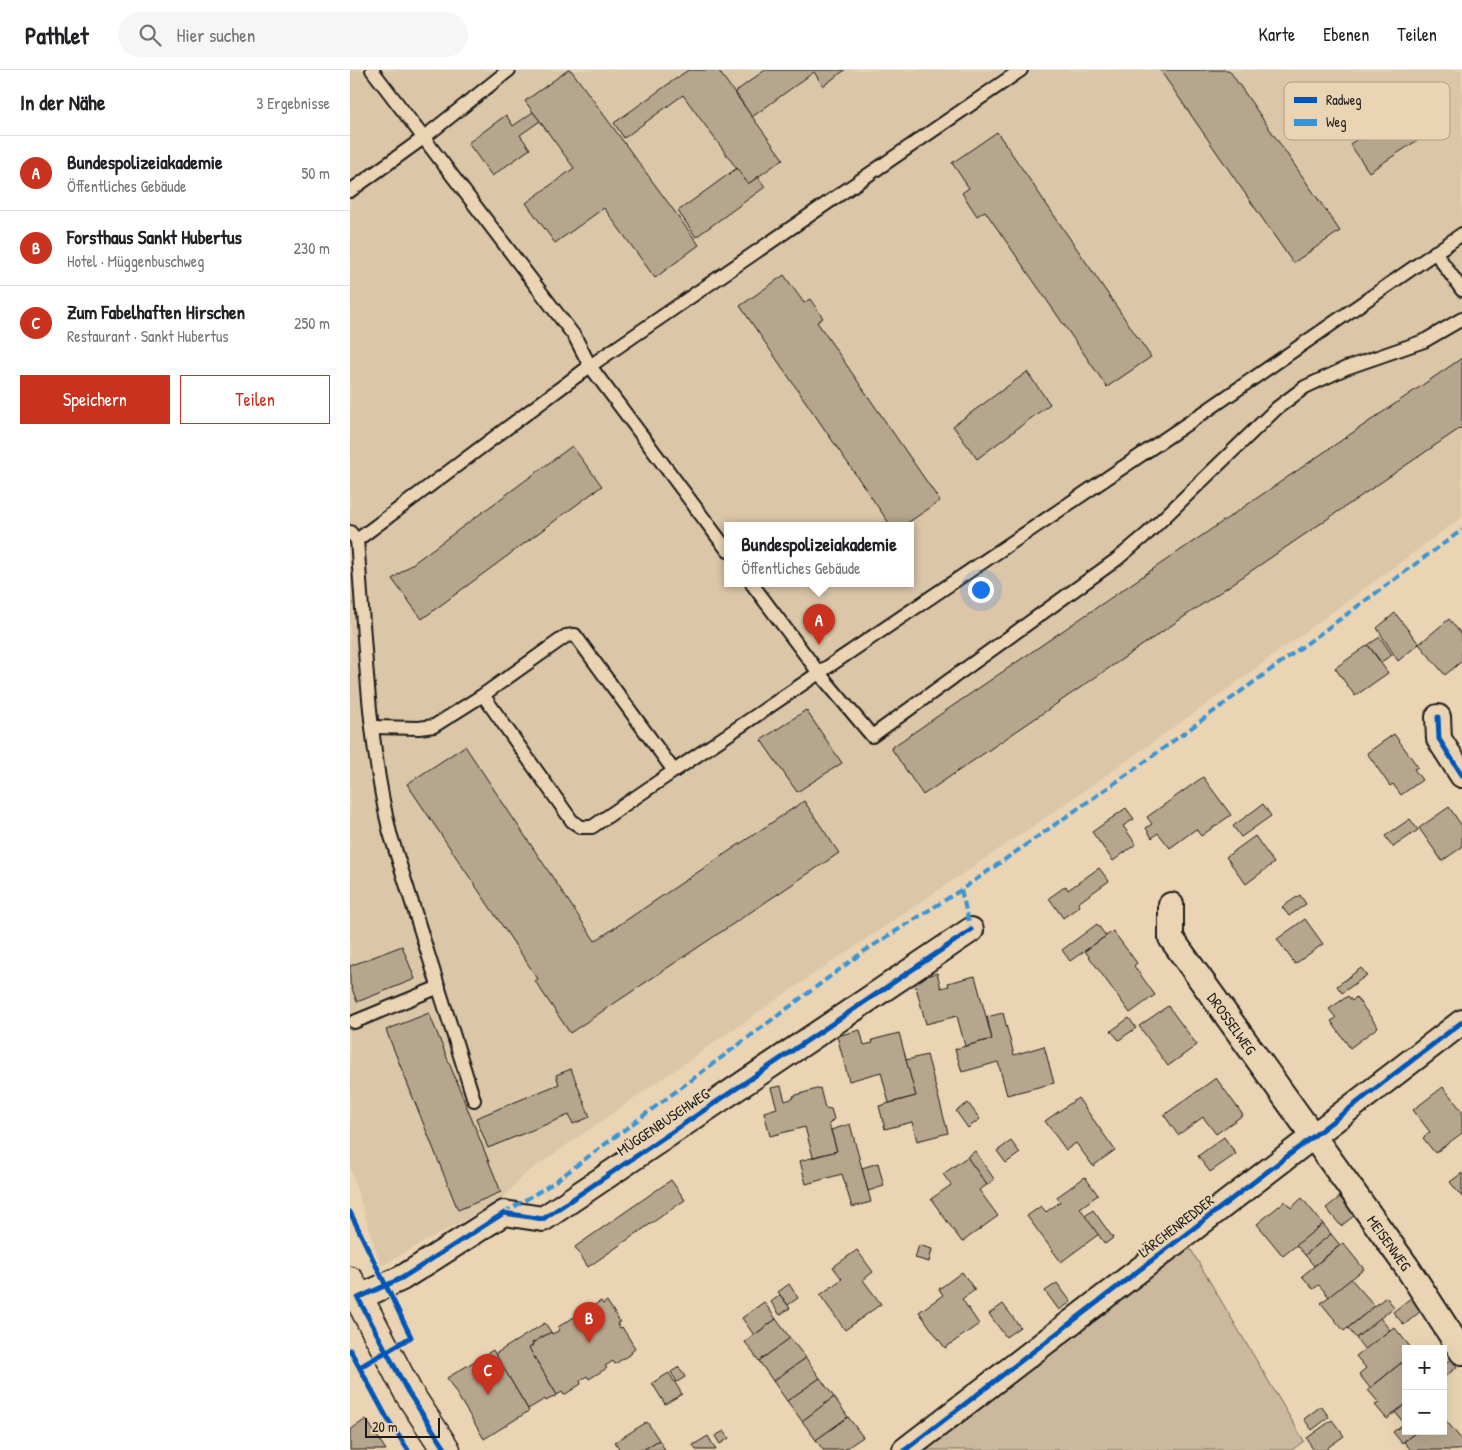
<!DOCTYPE html>
<html lang="de">
<meta charset="utf-8">
<style>
body{margin:0;font-family:"Patrick Hand",sans-serif;background:#f6f6f6;color:#202124}
.controls{position:absolute;right:15px;bottom:15px;display:grid;overflow:hidden;border-radius:0px;box-shadow:0 5px 20px #0002}
.controls button{width:45px;height:45px;display:grid;place-items:center;padding:0;border:0;border-bottom:1px solid #e0e0e0;background:#fff;color:#202124;font:25px sans-serif}
.scale{position:absolute;left:15px;bottom:12px;width:75px;box-sizing:border-box;padding-left:5px;border:2px solid #1c1c1c;border-top:0;font-size:14px;line-height:18px;white-space:nowrap;color:#1c1c1c;-webkit-text-stroke:4px #ead4b3;paint-order:stroke}
.you{position:absolute;left:630px;top:519px;width:18px;height:18px;margin:-12px;border:4px solid #fff;border-radius:50%;background:#1a73e8;box-shadow:0 0 0 8px #1a73e833}
.badge{display:grid;place-items:center;width:32px;height:32px;border-radius:50%;background:#c8321e;color:#fff;font-size:16px;font-weight:700}
.pin{position:absolute;translate:-50% -41px;filter:drop-shadow(0 1px 2px #0008)}
.pin::after{content:'';position:absolute;top:26px;width:18px;height:15px;background:inherit;clip-path:polygon(0 0,100% 0,50% 100%)}
.popup{position:absolute;left:374px;top:452px;width:190px;height:65px;box-sizing:border-box;display:grid;place-content:center;border-radius:0px;background:#fff;filter:drop-shadow(0 1px 4px #0005);font-size:16px;white-space:nowrap;color:#757577}
.popup b{font-size:19px;color:#202124}
.popup::after{content:'';position:absolute;left:50%;top:100%;margin-left:-10px;border:10px solid transparent;border-top-color:#fff}
.list{margin:0;padding:0;list-style:none}
h2{display:flex;justify-content:space-between;align-items:center;height:65px;margin:0;padding:0 20px;font-size:21px}
h2 small{font-size:16px;font-weight:400;color:#757577}
.list li{display:grid;grid-template-columns:32px 1fr auto;gap:15px;align-items:center;box-sizing:border-box;height:75px;padding:0 20px;border-top:1px solid #e0e0e0}
.list b{display:block;font-size:19px;white-space:nowrap}
.list p{margin:0;font-size:16px;white-space:nowrap;color:#757577}
.list em{font-size:16px;font-style:normal;color:#757577}
.actions{display:flex;gap:10px;padding:15px 20px}
.actions a{flex:1;padding:11px 0;border:1px solid #c8321e;border-radius:0px;text-align:center;font-size:18px;color:#c8321e}
.actions .main{background:#c8321e;color:#fff}
.icon{flex:none;width:28px;height:28px;fill:none;stroke:currentColor;stroke-width:2;stroke-linecap:round;stroke-linejoin:round}
.map{position:relative;flex:none;width:1112px;height:1380px;overflow:hidden}
header{display:flex;align-items:center;gap:30px;box-sizing:border-box;height:70px;padding:0 25px;background:#fff;border-bottom:1px solid #e0e0e0}
header strong{font-size:24px}
nav{display:flex;gap:28px;margin-inline-start:auto;font-size:18px}
.search{width:350px;height:45px;background:#f6f6f6;display:flex;align-items:center;gap:12px;box-sizing:border-box;padding:0 18px;border-radius:28px;color:#757577;font-size:19px}
main{display:flex}
aside{flex:1;background:#fff}
.map>svg:first-child{display:block}
.built{fill:#dbc6a8;fill-rule:evenodd}
.green{fill:#ccb99d;stroke:#746a5c}
.building{fill:#b7a68e;stroke:#1c1c1c}
.lines{fill:none;stroke-linecap:round;stroke-linejoin:round}
.lane-casing{stroke:#1c1c1c;stroke-width:16}
.street-casing{stroke:#1c1c1c;stroke-width:28}
.secondary-casing{stroke:#1c1c1c;stroke-width:31}
.lane{stroke:#ead4b3;stroke-width:12}
.street{stroke:#ead4b3;stroke-width:24}
.secondary{stroke:#ead4b3;stroke-width:28}
.quiet{stroke:#3a94d4;stroke-width:4;stroke-dasharray:8 4;stroke-linecap:butt}
.cycleway-casing{stroke:#ead4b3;stroke-width:8}
.cycleway{stroke:#0057b8;stroke-width:5}
.labels{text-anchor:middle;dominant-baseline:central;stroke-width:4;stroke-linejoin:round;paint-order:stroke}
.street-label{font-size:15px;fill:#1c1c1c;stroke:#ead4b3}
.key{fill:#ead4b3;stroke:#ac9d86;stroke-width:1}
.key-label{font-size:14px;fill:#1c1c1c}
</style>
<header>
<strong>Pathlet</strong>
<div class="search"><svg class="icon" aria-label="search" viewBox="0 0 24 24"><circle cx="10" cy="10" r="6"/><path d="M15 15l6 6"/></svg>Hier suchen</div>
<nav><a>Karte</a><a>Ebenen</a><a>Teilen</a></nav>
</header>
<main>
<aside>
<h2>In der Nähe<small>3 Ergebnisse</small></h2>
<ul class="list">
<li><span class="badge">A</span><div><b>Bundespolizeiakademie</b><p>Öffentliches Gebäude</p></div><em>50 m</em></li>
<li><span class="badge">B</span><div><b>Forsthaus Sankt Hubertus</b><p>Hotel · Müggenbuschweg</p></div><em>230 m</em></li>
<li><span class="badge">C</span><div><b>Zum Fabelhaften Hirschen</b><p>Restaurant · Sankt Hubertus</p></div><em>250 m</em></li>
</ul>
<div class="actions"><a class="main">Speichern</a><a>Teilen</a></div>
</aside>
<div class="map">
<svg width="1112" height="1380" viewBox="0 0 1112 1380">
<rect width="100%" height="100%" fill="#ead4b3"/>
<filter id="ink" filterUnits="userSpaceOnUse"><feTurbulence type="fractalNoise" baseFrequency=".02" numOctaves="2"/><feDisplacementMap in="SourceGraphic" scale="10" xChannelSelector="R" yChannelSelector="G"/><feConvolveMatrix kernelMatrix="1 2 1 2 8 2 1 2 1" color-interpolation-filters="sRGB"/></filter>
<g filter="url(#ink)">
<path class="built" d="M0,0H1112V447L864,629L701,744L430,927L175,1104L152,1129L31,1196L0,1098ZM378,456H560V514H378Z"/>
<path class="green" d="M837,1173L954,1371L942,1380H573Z"/>
<g class="building">
<path d="M218,0H221L349,175L305,208L254,138L205,173L176,133L224,98L175,31Z"/>
<path d="M338,0H368L433,89L398,114L333,25L274,68L264,53Z"/>
<path d="M415,0H495L473,16L464,2L402,47L385,22Z"/>
<path d="M810,0H879L990,161L943,193Z"/>
<path d="M1074,26L1092,54L1019,102L1000,74Z"/>
<path d="M183,42L190,51L170,65L180,79L142,106L118,73L156,45L163,56Z"/>
<path d="M647,62L801,287L757,317L635,141L627,146L612,123L619,118L602,93Z"/>
<path d="M387,98L398,114L408,107L415,117L346,167L328,141Z"/>
<path d="M434,205L454,233L460,229L473,248L467,252L590,431L553,456H541L390,236Z"/>
<path d="M1112,288V357L573,725L541,678Z"/>
<path d="M677,302L700,334L627,389L603,356Z"/>
<path d="M222,376L252,416L72,549L42,509Z"/>
<path d="M1045,543L1069,574L1048,591L1027,558Z"/>
<path d="M1099,549L1112,565V591L1095,605L1069,574Z"/>
<path d="M1030,567L1042,585L1031,592L1018,575Z"/>
<path d="M1018,575L1038,603L1005,626L985,598Z"/>
<path d="M456,640L492,693L447,722L411,670Z"/>
<path d="M1044,664L1068,697L1064,699L1072,710L1051,725L1043,714L1040,716L1017,683Z"/>
<path d="M115,676L245,871L454,731L489,783L220,963L185,911L188,909L57,714Z"/>
<path d="M853,707L881,745L851,766L846,759L820,778L808,763L802,768L796,758L802,754L797,747Z"/>
<path d="M913,734L921,746L891,767L883,756Z"/>
<path d="M1099,737L1112,756V777L1092,791L1069,758Z"/>
<path d="M776,738L784,749L773,756L786,774L763,791L742,762Z"/>
<path d="M1060,749L1068,760L1043,777L1035,766Z"/>
<path d="M905,766L924,793L896,814L876,787Z"/>
<path d="M749,798L759,811L728,833L730,836L713,848L699,828L716,816L718,820Z"/>
<path d="M950,825L956,834L939,846L932,837Z"/>
<path d="M955,849L973,874L945,894L927,869Z"/>
<path d="M747,854L756,866L720,891L712,880Z"/>
<path d="M763,861L787,893L784,896L805,925L780,943L735,881Z"/>
<path d="M52,876L65,909L7,932L0,913V896Z"/>
<path d="M1011,898L1017,905L992,923L987,916Z"/>
<path d="M587,903L591,918L599,916L598,913L625,906L642,969L615,976L607,946L576,954L564,910Z"/>
<path d="M998,926L1002,931L1006,927L1028,957L1000,978L981,951L986,948L979,939Z"/>
<path d="M818,936L847,975L818,996L789,956Z"/>
<path d="M79,943L151,1122L108,1140L36,960Z"/>
<path d="M653,943L664,985L694,976L704,1013L657,1025L648,992L612,1002L605,979L642,969L637,947Z"/>
<path d="M779,948L786,958L769,970L761,961Z"/>
<path d="M510,960L514,975L523,973L522,970L549,963L566,1026L539,1033L531,1002L499,1011L487,966Z"/>
<path d="M577,985L598,1063L567,1071L562,1052L535,1059L529,1036L566,1026L556,990Z"/>
<path d="M221,999L240,1047L223,1054L219,1045L138,1078L126,1048L209,1014L206,1005Z"/>
<path d="M866,1008L893,1045L866,1064L853,1047L828,1065L814,1045Z"/>
<path d="M431,1016L435,1031L444,1028L443,1026L470,1018L475,1038L481,1039L484,1049L479,1054L487,1081L463,1087L455,1057L420,1066L414,1042L427,1038L421,1018Z"/>
<path d="M1093,1017L1112,1041V1063L1085,1083L1073,1068L1080,1062L1063,1040Z"/>
<path d="M728,1028L765,1080L743,1096L726,1073L716,1080L695,1051Z"/>
<path d="M618,1033L630,1049L618,1058L606,1041Z"/>
<path d="M500,1054L521,1132L502,1137L492,1104L456,1114L450,1091L487,1081L481,1060Z"/>
<path d="M874,1067L886,1084L860,1102L848,1086Z"/>
<path d="M661,1071L670,1083L656,1093L647,1081Z"/>
<path d="M625,1081L644,1109L637,1115L617,1087Z"/>
<path d="M617,1087L637,1115L629,1120L648,1146L612,1172L581,1129L601,1115L593,1104Z"/>
<path d="M528,1093L534,1116L518,1121L512,1098Z"/>
<path d="M1112,1103V1127L1100,1112Z"/>
<path d="M735,1107L748,1125L730,1138L749,1164L711,1192L677,1146L691,1136L696,1142L710,1132L707,1127Z"/>
<path d="M321,1110L335,1130L238,1197L225,1177Z"/>
<path d="M990,1127L1005,1145L991,1156L976,1138Z"/>
<path d="M952,1128L973,1154L933,1186L907,1154L935,1131L941,1138Z"/>
<path d="M743,1140L763,1168L755,1174L735,1146Z"/>
<path d="M973,1154L981,1164L955,1185L946,1175Z"/>
<path d="M981,1164L990,1175L964,1196L955,1185Z"/>
<path d="M993,1173L1014,1199L979,1227L969,1215L963,1219L952,1206Z"/>
<path d="M569,1175L582,1179L579,1192L565,1188Z"/>
<path d="M507,1180L523,1202L513,1210L531,1234L495,1260L470,1225L492,1209L483,1197Z"/>
<path d="M612,1202L625,1220L612,1229L629,1254L595,1278L569,1242L593,1225L589,1219Z"/>
<path d="M1001,1209L1025,1236L994,1261L971,1233Z"/>
<path d="M707,1213L721,1232L709,1240L695,1221Z"/>
<path d="M439,1214L448,1228L438,1235L428,1222Z"/>
<path d="M430,1225L440,1238L430,1245L421,1232Z"/>
<path d="M1036,1227L1044,1237L1006,1268L998,1258Z"/>
<path d="M1062,1227L1072,1240L1054,1255L1043,1242Z"/>
<path d="M251,1231L253,1234L257,1231L270,1252L267,1253L270,1258L272,1257L285,1278L281,1281L282,1283L265,1294L263,1291L255,1296L257,1298L239,1309L237,1306L230,1311L231,1314L214,1325L212,1322L207,1325L179,1278L183,1275L182,1273L201,1262L202,1264L210,1260L208,1257L226,1246L227,1249L235,1245L233,1242Z"/>
<path d="M414,1232L426,1249L404,1265L392,1248Z"/>
<path d="M653,1234L670,1257L656,1267L639,1244Z"/>
<path d="M1030,1248L1040,1260L1015,1280L1006,1268Z"/>
<path d="M426,1249L440,1268L409,1291L395,1272Z"/>
<path d="M195,1253L201,1262L182,1273L183,1275L179,1278L207,1325L196,1331L195,1329L178,1339L145,1284Z"/>
<path d="M1044,1257L1062,1279H1056V1289L1020,1318L1009,1304L1016,1298L1006,1286Z"/>
<path d="M440,1268L456,1288L423,1311L409,1291Z"/>
<path d="M143,1280L179,1341L134,1369L97,1308Z"/>
<path d="M456,1288L470,1308L437,1331L423,1311Z"/>
<path d="M1101,1289L1107,1297L1093,1308V1295Z"/>
<path d="M1051,1293L1056,1300V1334L1037,1349L1025,1335L1029,1333L1018,1320Z"/>
<path d="M329,1297L335,1307L327,1312L321,1302Z"/>
<path d="M319,1303L332,1324L315,1334L302,1313Z"/>
<path d="M470,1308L484,1327L452,1351L437,1331Z"/>
<path d="M484,1327L498,1347L466,1370L452,1351Z"/>
<path d="M1056,1334V1352L1054,1353L1045,1342Z"/>
<path d="M971,1336L979,1347L962,1360L954,1349Z"/>
<path d="M498,1347L513,1367L494,1380H473L466,1370Z"/>
<path d="M1093,1347L1112,1370V1378L1109,1380H1061L1054,1372L1067,1361H1093Z"/>
<path d="M16,1349L36,1380H0V1360Z"/>
<path d="M982,1350L994,1366L977,1378L978,1380H963L957,1368Z"/>
<path d="M297,1352L309,1370L293,1380H270L265,1372Z"/>
<path d="M1056,1352V1361H1067L1052,1373L1043,1362Z"/>
<path d="M374,1361L379,1368L370,1374L365,1366Z"/>
<path d="M358,1366L366,1380H346L343,1375Z"/>
<path d="M309,1370L315,1380H293Z"/>
</g>
<g class="lines">
<defs>
<g id="lane">
<path d="M22,0L225,267L240,296L378,481"/>
<path d="M0,121L72,69L159,0"/>
<path d="M1085,182L1112,220"/>
<path d="M0,462L7,470L240,296L671,0"/>
<path d="M7,470C15,567 17,668 40,763L124,1030"/>
<path d="M402,514L469,603L522,666L766,490L798,463L927,338L955,317L996,298L1074,271L1112,249"/>
<path d="M23,657L69,658L84,656L133,625L222,751L231,757H242L324,701L225,565L216,566L133,625"/>
<path d="M324,701L859,339L1112,164"/>
<path d="M4,952L89,917"/>
</g>
<g id="street">
<path d="M1088,647L1089,669L1112,705"/>
<path id="s1" d="M821,835V868L1057,1197L1112,1282"/>
<path d="M8,1228L52,1208L154,1143L193,1149L621,860"/>
<path d="M555,1380L1112,952"/>
</g>
<path id="secondary" d="M0,1211L58,1322L96,1380"/>
</defs>
<use href="#lane" class="lane-casing"/>
<use href="#street" class="street-casing"/>
<use href="#secondary" class="secondary-casing"/>
<use href="#lane" class="lane"/>
<use href="#street" class="street"/>
<use href="#secondary" class="secondary"/>
<g class="quiet">
<path d="M611,820L621,860"/>
<path d="M154,1143L203,1113L513,882L611,820L789,696L1112,460"/>
</g>
<defs>
<g id="cycleway">
<path d="M1088,647L1089,669L1112,705"/>
<path d="M0,1142L61,1267L10,1297"/>
<path d="M0,1280L37,1348L58,1380"/>
<path d="M96,1380L58,1322L8,1228L52,1208L154,1143L193,1149L621,860"/>
<path d="M555,1380L1112,952"/>
</g>
</defs>
<use href="#cycleway" class="cycleway-casing"/>
<use href="#cycleway" class="cycleway"/>
</g>
</g>
<g class="labels">
<g class="street-label">
<text stroke="none"><textPath href="#s1" startOffset="138">DROSSELWEG</textPath></text>
<text transform="translate(313 1052) rotate(-34)">MÜGGENBUSCHWEG</text>
<text transform="translate(826 1156) rotate(-38)">LÄRCHENREDDER</text>
<text stroke="none"><textPath href="#s1" startOffset="408">MEISENWEG</textPath></text>
</g>
</g>
<rect x="934" y="12" width="166" height="58" rx="8" class="key"/>
<rect x="944" y="27" width="23" height="6" fill="#0057b8"/>
<rect x="944" y="49" width="23" height="7" fill="#3a94d4"/>
<g class="key-label">
<text x="976" y="35">Radweg</text>
<text x="976" y="57">Weg</text>
</g>
</svg>
<div class="controls">
<button>+</button>
<button>−</button>
</div>
<div class="scale">20 m</div>
<div class="you"></div>
<div class="pin badge" style="left:469px;top:575px">A</div>
<div class="popup"><b>Bundespolizeiakademie</b>Öffentliches Gebäude</div>
<div class="pin badge" style="left:239px;top:1273px">B</div>
<div class="pin badge" style="left:138px;top:1325px">C</div>
</div>
</main>
